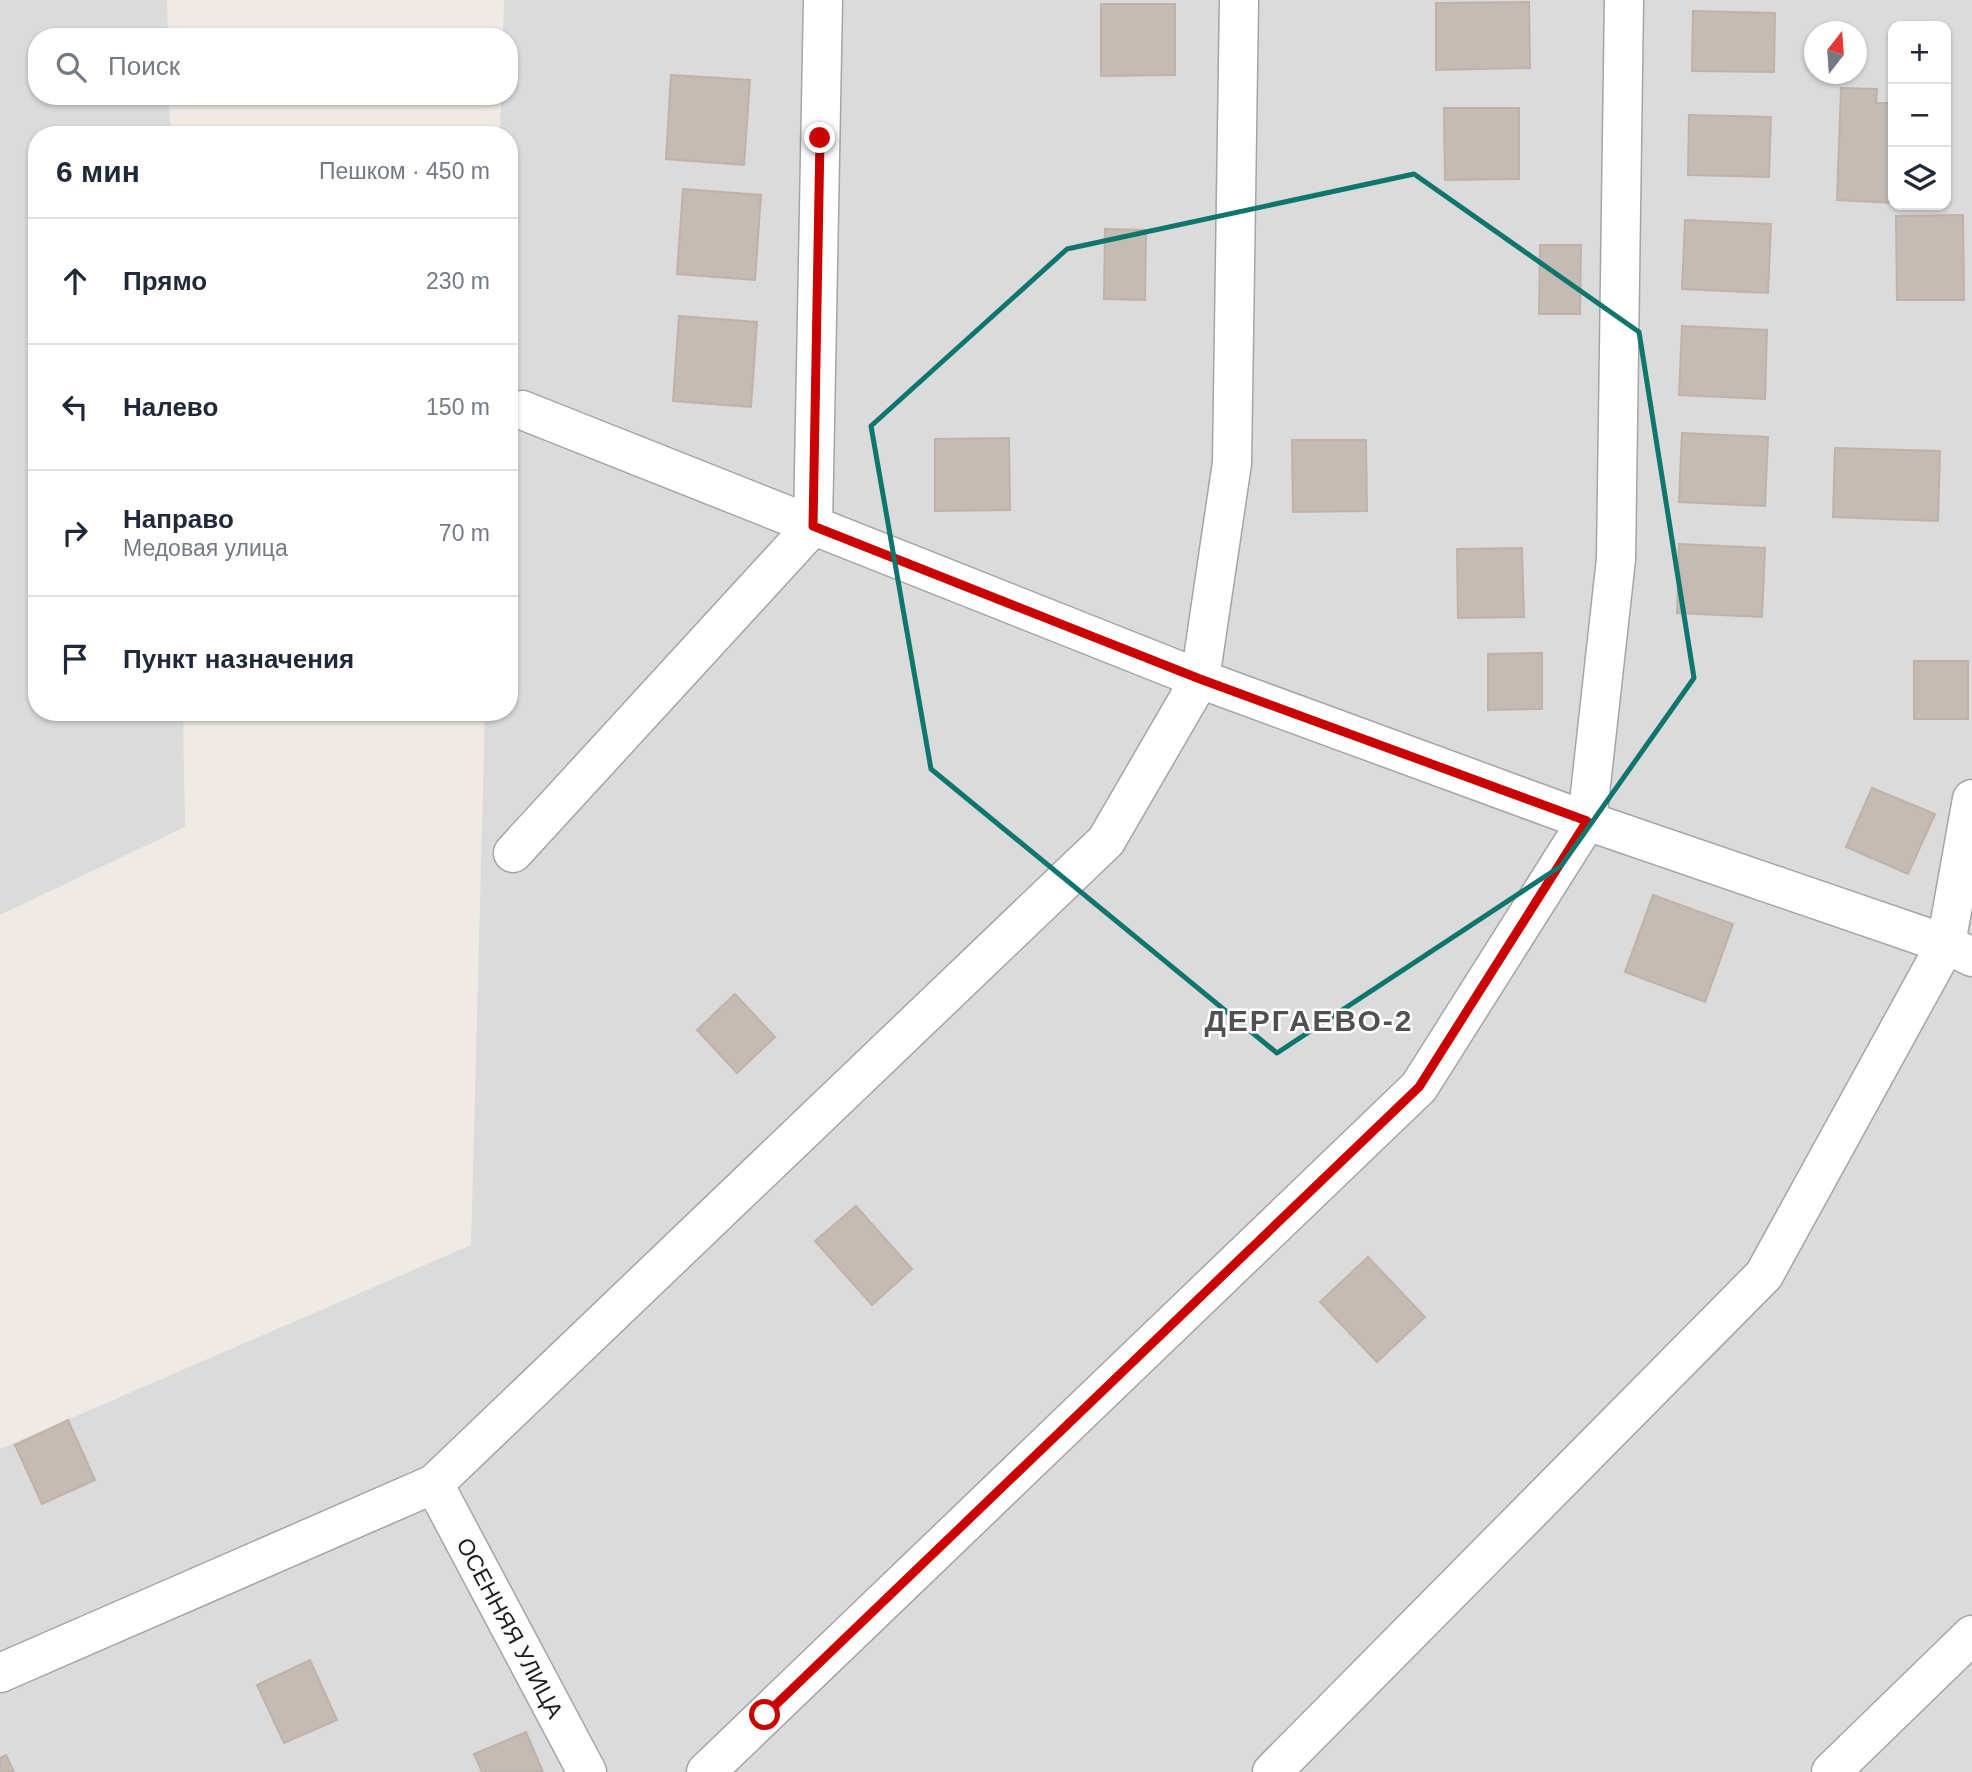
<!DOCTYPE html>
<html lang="ru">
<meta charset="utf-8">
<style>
body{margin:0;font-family:Arial,sans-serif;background:#f6f6f7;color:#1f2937}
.controls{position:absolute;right:21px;top:21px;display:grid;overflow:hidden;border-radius:14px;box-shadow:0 2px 5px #0004}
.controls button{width:63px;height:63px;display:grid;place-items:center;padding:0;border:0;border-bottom:2px solid #e0e1e3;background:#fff;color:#1f2937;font:35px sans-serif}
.compass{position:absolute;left:1804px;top:21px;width:63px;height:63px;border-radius:50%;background:#fff;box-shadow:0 2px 5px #0004;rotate:17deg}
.stop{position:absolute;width:21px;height:21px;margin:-16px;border:5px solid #ca0202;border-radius:50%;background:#fff}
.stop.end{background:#ca0202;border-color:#fff;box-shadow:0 2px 7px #0008}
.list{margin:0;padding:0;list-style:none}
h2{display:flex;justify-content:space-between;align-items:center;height:91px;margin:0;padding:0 28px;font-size:30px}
h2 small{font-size:23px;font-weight:400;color:#747a83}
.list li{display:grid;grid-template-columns:46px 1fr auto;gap:21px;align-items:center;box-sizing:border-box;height:126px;padding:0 28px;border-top:2px solid #e0e1e3}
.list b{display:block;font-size:26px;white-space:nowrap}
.list p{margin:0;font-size:23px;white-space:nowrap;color:#747a83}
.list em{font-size:23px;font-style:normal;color:#747a83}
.icon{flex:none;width:38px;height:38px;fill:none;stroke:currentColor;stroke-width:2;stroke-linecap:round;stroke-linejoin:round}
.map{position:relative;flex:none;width:1972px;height:1772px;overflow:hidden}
.search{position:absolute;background:#fff;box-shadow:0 2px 5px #0004;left:28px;top:28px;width:490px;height:77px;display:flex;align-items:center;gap:18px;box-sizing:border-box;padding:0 24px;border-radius:28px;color:#747a83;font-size:26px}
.panel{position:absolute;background:#fff;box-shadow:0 2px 5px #0004;left:28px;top:126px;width:490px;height:595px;border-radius:28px}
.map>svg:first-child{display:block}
.residential{fill:#dcdbdb;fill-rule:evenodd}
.building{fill:#c4bbb4;stroke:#c0b2a7;stroke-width:2}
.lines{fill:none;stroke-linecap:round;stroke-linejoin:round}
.minor-casing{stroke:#a5a5a5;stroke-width:41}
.minor{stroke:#fff;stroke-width:38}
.route{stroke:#ca0202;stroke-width:9}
.marked{fill:none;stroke:#0f766e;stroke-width:5;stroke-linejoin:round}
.labels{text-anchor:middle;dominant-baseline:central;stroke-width:5;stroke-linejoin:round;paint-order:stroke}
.street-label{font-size:23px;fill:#1e1e1e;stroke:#fff}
.district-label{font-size:30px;font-weight:bold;letter-spacing:2px;fill:#515151;stroke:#fff}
</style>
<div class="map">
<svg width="1972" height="1772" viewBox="0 0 1972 1772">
<rect width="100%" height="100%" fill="#efebe4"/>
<g class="residential">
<path d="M0,0H167L168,37H37V96H169L170,135H37V712H183L185,827L0,915Z"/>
<path d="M504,0H1972V1772H0V1449L471,1245L485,712H509V135H500L501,96H509V37H503ZM1893,26H1946V205H1893ZM1814,32H1856V74H1814Z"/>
</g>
<g class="building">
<path d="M1529,2L1530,68L1436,70V3Z"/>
<path d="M1101,4H1175V75L1101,76Z"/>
<path d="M1693,11L1775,13L1774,72L1692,71Z"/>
<path d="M671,75L750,80L744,165L666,159Z"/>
<path d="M1841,88L1877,89L1876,103H1893V203L1837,200Z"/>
<path d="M1444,108H1519V179L1445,180Z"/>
<path d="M1689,115L1771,117L1769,177L1688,175Z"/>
<path d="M683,189L761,195L755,280L677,274Z"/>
<path d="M1963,215L1964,300H1897L1896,216Z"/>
<path d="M1685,220L1771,224L1768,293L1682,289Z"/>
<path d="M1105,229L1146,230L1145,300L1104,299Z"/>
<path d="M1540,245H1581L1580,314H1539Z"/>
<path d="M679,316L757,322L751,407L673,401Z"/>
<path d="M1682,326L1767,330L1765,399L1679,395Z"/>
<path d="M1682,433L1768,437L1765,506L1679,502Z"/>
<path d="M1009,438L1010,510L935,511V439Z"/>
<path d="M1292,440H1366L1367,511L1293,512Z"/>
<path d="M1835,448L1940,451L1938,521L1833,517Z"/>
<path d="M1679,544L1765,548L1762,617L1677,613Z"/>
<path d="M1522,548L1524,617L1458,618L1457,549Z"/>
<path d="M1542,653V709L1488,710V654Z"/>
<rect x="1914" y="661" width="54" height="58"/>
<path d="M1872,788L1935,814L1908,874L1846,847Z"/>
<path d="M1653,895L1733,924L1705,1002L1625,972Z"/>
<path d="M735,994L775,1037L737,1073L697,1030Z"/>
<path d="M856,1206L912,1269L872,1305L815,1241Z"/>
<path d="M1368,1257L1425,1317L1377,1362L1320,1302Z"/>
<path d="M68,1420L95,1480L42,1504L15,1445Z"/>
<path d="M310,1660L337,1720L284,1743L257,1685Z"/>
<path d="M526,1732L543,1772H482L474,1754Z"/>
<path d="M6,1755L14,1772H0V1758Z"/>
</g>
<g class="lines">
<defs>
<g id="minor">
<path d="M522,410L1200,679L1587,821L1946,944L1972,957"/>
<path d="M513,853L813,526L823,0"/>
<path d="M434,1484L587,1772"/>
<path d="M0,1673L434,1484L1106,841L1200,679L1232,463L1239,0"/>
<path d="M706,1772L1419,1087L1587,821L1616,559L1624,0"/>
<path d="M1272,1772L1764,1275L1946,944L1972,799"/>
<path d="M1831,1772L1972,1635"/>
</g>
</defs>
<use href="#minor" class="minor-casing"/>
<use href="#minor" class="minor"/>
</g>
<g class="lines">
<path class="route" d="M765,1715L1419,1087L1587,821L1200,679L813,526L820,138"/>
</g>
<path class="marked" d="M1414,174L1639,332L1694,678L1561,866L1277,1053L931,769L871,426L1067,249Z"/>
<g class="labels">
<g class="street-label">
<text transform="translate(510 1628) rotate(62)">ОСЕННЯЯ УЛИЦА</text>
</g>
<g class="district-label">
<text x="1309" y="1020">ДЕРГАЕВО-2</text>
</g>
</g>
</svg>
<div class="controls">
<button>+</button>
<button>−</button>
<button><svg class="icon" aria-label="layers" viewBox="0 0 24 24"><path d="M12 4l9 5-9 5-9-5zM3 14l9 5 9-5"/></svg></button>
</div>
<svg class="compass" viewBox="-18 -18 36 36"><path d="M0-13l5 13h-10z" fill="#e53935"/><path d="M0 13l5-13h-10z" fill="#747a83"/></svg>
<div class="stop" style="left:765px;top:1715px"></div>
<div class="stop end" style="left:820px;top:138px"></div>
<div class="search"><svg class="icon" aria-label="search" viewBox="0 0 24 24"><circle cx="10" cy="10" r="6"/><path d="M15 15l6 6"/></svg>Поиск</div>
<section class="panel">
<h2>6 мин<small>Пешком · 450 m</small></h2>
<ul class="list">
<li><svg class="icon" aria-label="ahead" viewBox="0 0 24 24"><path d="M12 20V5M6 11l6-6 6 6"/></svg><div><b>Прямо</b></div><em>230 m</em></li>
<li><svg class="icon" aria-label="left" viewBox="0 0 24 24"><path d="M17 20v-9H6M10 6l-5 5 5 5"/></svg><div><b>Налево</b></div><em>150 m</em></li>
<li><svg class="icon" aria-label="right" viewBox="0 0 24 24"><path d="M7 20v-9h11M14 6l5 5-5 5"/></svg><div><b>Направо</b><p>Медовая улица</p></div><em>70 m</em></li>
<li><svg class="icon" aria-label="arrive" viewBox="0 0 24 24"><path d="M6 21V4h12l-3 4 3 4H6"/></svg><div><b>Пункт назначения</b></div></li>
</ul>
</section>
</div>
